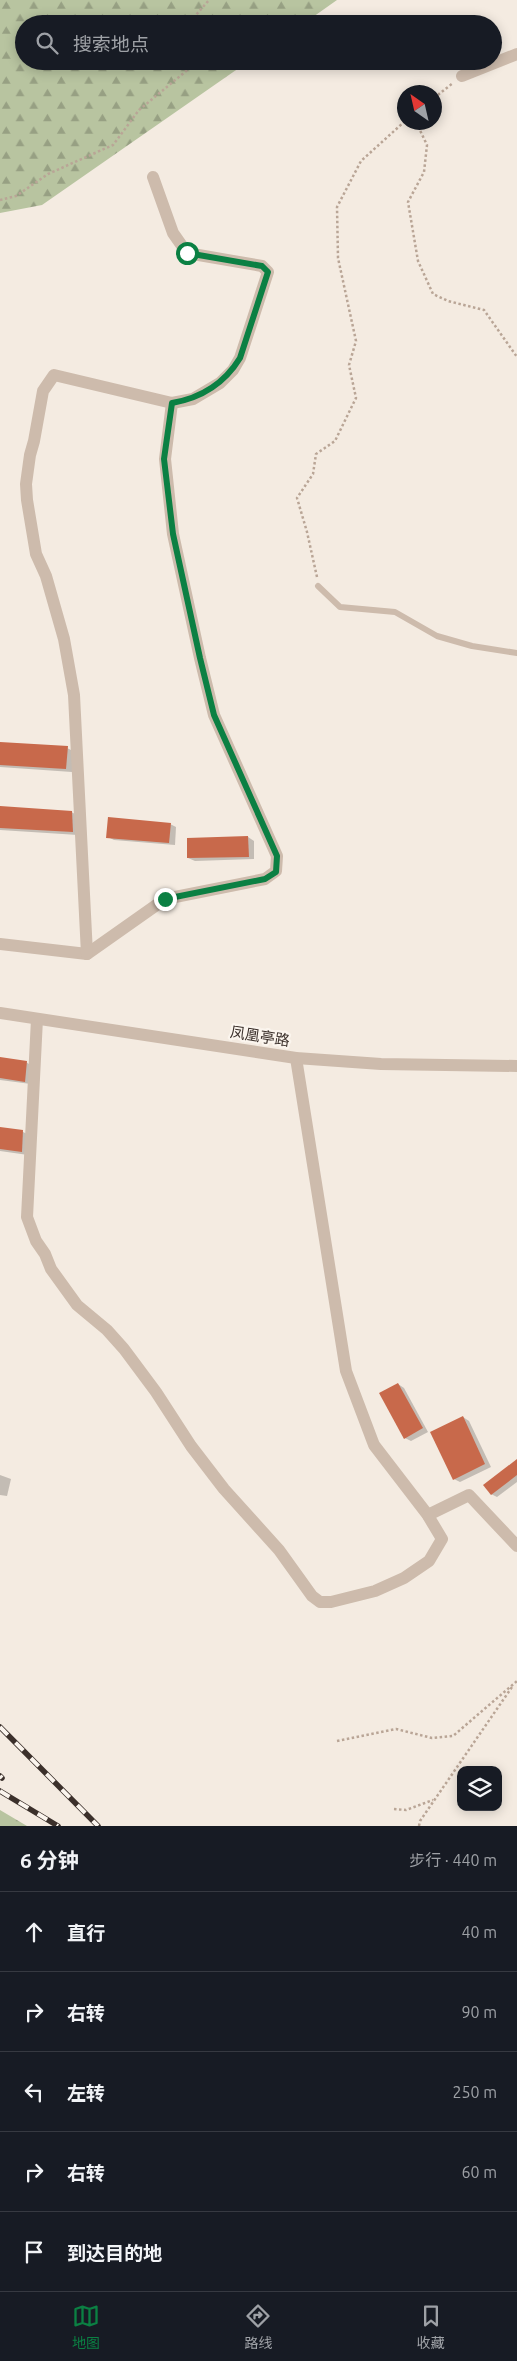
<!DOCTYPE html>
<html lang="zh">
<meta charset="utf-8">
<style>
body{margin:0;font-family:Ubuntu,"Noto Sans SC",sans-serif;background:#20242c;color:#f1f3f6}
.controls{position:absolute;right:15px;bottom:15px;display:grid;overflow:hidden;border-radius:10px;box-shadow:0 2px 12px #0003}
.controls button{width:45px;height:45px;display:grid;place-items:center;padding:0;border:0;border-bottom:1px solid #363941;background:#171b24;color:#f1f3f6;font:25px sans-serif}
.compass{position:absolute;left:397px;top:85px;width:45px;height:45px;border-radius:50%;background:#171b24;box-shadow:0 2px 12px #0003;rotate:326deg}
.stop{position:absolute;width:15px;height:15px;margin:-11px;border:4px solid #0b8043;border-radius:50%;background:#fff}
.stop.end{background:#0b8043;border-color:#fff;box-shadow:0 1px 5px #0008}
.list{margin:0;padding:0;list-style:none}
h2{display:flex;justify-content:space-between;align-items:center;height:65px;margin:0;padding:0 20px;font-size:21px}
h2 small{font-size:16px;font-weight:400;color:#9ea1a6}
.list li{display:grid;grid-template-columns:32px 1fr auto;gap:15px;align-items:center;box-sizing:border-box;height:80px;padding:0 20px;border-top:1px solid #363941}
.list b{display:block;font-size:19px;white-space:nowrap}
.list em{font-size:16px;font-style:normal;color:#9ea1a6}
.icon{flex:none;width:28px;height:28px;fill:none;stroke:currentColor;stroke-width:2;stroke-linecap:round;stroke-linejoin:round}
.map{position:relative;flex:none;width:517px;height:1826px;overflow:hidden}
.search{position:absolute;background:#171b24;box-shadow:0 2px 12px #0003;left:15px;right:15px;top:15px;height:55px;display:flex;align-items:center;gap:12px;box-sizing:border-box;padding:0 18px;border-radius:28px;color:#9ea1a6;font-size:19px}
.sheet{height:465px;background:#171b24}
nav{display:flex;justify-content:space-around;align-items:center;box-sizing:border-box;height:70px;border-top:1px solid #363941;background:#171b24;font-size:14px;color:#9ea1a6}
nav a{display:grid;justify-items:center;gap:2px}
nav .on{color:#0b8043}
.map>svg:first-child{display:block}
.forest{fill:url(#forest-firs)}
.shadow{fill:#0003}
.building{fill:#c8694b}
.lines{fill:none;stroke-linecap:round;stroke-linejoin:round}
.path{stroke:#b9a596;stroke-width:2.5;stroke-dasharray:2.5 2.5;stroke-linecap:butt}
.service{stroke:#cdbbac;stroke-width:6}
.minor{stroke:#cdbbac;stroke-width:12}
.tertiary{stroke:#cdbbac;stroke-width:12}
.rail-casing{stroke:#3b302b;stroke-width:5.5}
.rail{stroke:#fbf5ee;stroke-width:4;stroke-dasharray:11;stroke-linecap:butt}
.route{stroke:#0b8043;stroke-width:6}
.labels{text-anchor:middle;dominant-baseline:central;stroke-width:4.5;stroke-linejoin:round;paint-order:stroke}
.street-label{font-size:15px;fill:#3b302b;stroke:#fbf5ee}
</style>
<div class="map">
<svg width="517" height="1826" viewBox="0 0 517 1826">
<defs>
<pattern id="forest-firs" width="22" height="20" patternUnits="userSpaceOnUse" patternTransform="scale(1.25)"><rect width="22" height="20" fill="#b8c4a0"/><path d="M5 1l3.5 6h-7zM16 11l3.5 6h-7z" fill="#97a083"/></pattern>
</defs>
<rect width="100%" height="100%" fill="#f4ebe1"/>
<g class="forest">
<path d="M0,0H337L303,24H24V61H249L42,205L0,213Z"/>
<path d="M0,1810L27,1826H0Z"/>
</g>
<g class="shadow">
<path d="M0,743L67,748L73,751L72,772L0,767Z"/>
<path d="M0,807L71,812L77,815L78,835L0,830Z"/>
<path d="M170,824L176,827L175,845L114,840L108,837Z"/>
<path d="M248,837L254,841V859L195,861L188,858Z"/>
<path d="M0,1058L26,1062L32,1066L31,1084L0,1080Z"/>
<path d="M0,1128L23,1132L29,1135L28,1155L0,1151Z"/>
<path d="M398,1384L404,1388L428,1432L411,1441L405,1438Z"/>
<path d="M463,1417L469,1421L491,1467L460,1482L454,1479Z"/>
<path d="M517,1460V1482L497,1497L491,1494Z"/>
<path d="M0,1475L11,1479L7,1496L0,1495Z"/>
</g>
<g class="building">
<path d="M0,742L68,746L66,769L0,765Z"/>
<path d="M0,806L72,811L73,832L0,828Z"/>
<path d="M108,817L171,823L169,843L106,838Z"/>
<path d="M248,836L249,857L187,858V838Z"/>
<path d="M0,1057L27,1061L25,1082L0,1078Z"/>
<path d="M0,1127L23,1130L22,1152L0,1149Z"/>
<path d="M398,1383L423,1428L404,1439L379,1393Z"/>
<path d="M463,1416L485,1464L453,1480L430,1432Z"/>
<path d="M517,1459V1475L491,1495L483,1485Z"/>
</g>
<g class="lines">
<g class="path">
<path d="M195,24L196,15L209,0"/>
<path d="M434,98L453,83"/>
<path d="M416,122L427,145L424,172L408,202L418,261L433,294L448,301L484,310L517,357"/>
<path d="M0,200L16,196L48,174L113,145L139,110L191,67L192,61"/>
<path d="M317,577L307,532L297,498L313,474L316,454L335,441L356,398L349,365L356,341L338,258L337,207L361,161L404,122"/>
<path d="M337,1741L396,1729L432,1738L453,1736L517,1681"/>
<path d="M394,1809L406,1810L433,1800"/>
<path d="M419,1826L420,1821L512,1687"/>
</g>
<path class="service" d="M318,586L340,607L395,612L437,636L472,646L517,653"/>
<g class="minor">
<path d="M462,76L517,54"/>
<path d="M0,944L87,954L165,899L265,879L276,871L277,856L214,715L200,658L173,534L165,459L172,403"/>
<path d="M87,954L74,695L64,639L46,576L36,554L27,500L26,484L30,455L34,441L43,391L54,375L172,403L193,399L220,383L233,370L240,358L268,272L262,266L187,253L173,233L153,177"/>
<path d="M37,1019L27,1217L36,1241L45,1254L51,1269L77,1305L107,1330L124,1349L156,1392L191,1446L224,1489L279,1550L312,1596L320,1602H331L375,1591L404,1578L429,1561L442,1539L427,1514L374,1445L346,1371L296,1058"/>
<path d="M428,1515L469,1495L517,1546"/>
</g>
<path class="tertiary" d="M0,1013L296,1058L381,1064L517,1066"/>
<defs>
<g id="rail">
<path d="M0,1727L98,1826"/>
<path d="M0,1776L2,1778"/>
<path d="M0,1791L58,1826"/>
</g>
</defs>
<use href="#rail" class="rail-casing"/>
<use href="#rail" class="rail"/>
</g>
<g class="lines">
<path class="route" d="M165,899L265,879L276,872L277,856L214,715L200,658L173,534L164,459L172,403C201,398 224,384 240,358L268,272L262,266L187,253"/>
</g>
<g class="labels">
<g class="street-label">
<text transform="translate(260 1036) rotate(9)">凤凰亭路</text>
</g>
</g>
</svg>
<div class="controls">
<button><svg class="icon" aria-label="layers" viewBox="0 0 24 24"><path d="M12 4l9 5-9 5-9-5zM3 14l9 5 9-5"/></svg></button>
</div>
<svg class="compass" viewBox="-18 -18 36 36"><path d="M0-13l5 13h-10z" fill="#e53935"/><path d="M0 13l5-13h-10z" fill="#9ea1a6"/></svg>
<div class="stop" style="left:187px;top:253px"></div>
<div class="stop end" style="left:165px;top:899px"></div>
<div class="search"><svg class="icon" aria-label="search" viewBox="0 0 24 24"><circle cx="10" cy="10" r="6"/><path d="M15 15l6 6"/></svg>搜索地点</div>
</div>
<section class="sheet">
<h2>6 分钟<small>步行 · 440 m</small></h2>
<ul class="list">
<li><svg class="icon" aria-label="ahead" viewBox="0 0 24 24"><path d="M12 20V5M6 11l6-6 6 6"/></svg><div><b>直行</b></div><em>40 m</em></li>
<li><svg class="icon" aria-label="right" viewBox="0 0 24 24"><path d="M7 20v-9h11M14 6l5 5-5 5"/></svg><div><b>右转</b></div><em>90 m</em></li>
<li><svg class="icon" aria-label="left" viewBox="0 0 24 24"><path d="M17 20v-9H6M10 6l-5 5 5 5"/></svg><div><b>左转</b></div><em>250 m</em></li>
<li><svg class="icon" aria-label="right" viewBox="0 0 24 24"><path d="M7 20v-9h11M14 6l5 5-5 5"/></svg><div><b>右转</b></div><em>60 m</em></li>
<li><svg class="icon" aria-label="arrive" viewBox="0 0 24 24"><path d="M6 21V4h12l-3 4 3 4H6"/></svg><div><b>到达目的地</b></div></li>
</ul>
</section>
<nav>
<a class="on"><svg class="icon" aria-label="map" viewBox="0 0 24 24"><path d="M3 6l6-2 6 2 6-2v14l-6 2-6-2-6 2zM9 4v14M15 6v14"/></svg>地图</a>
<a><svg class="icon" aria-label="directions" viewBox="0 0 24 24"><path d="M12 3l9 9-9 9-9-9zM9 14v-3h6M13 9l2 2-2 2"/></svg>路线</a>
<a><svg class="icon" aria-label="saved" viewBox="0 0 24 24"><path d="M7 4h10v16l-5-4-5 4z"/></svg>收藏</a>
</nav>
